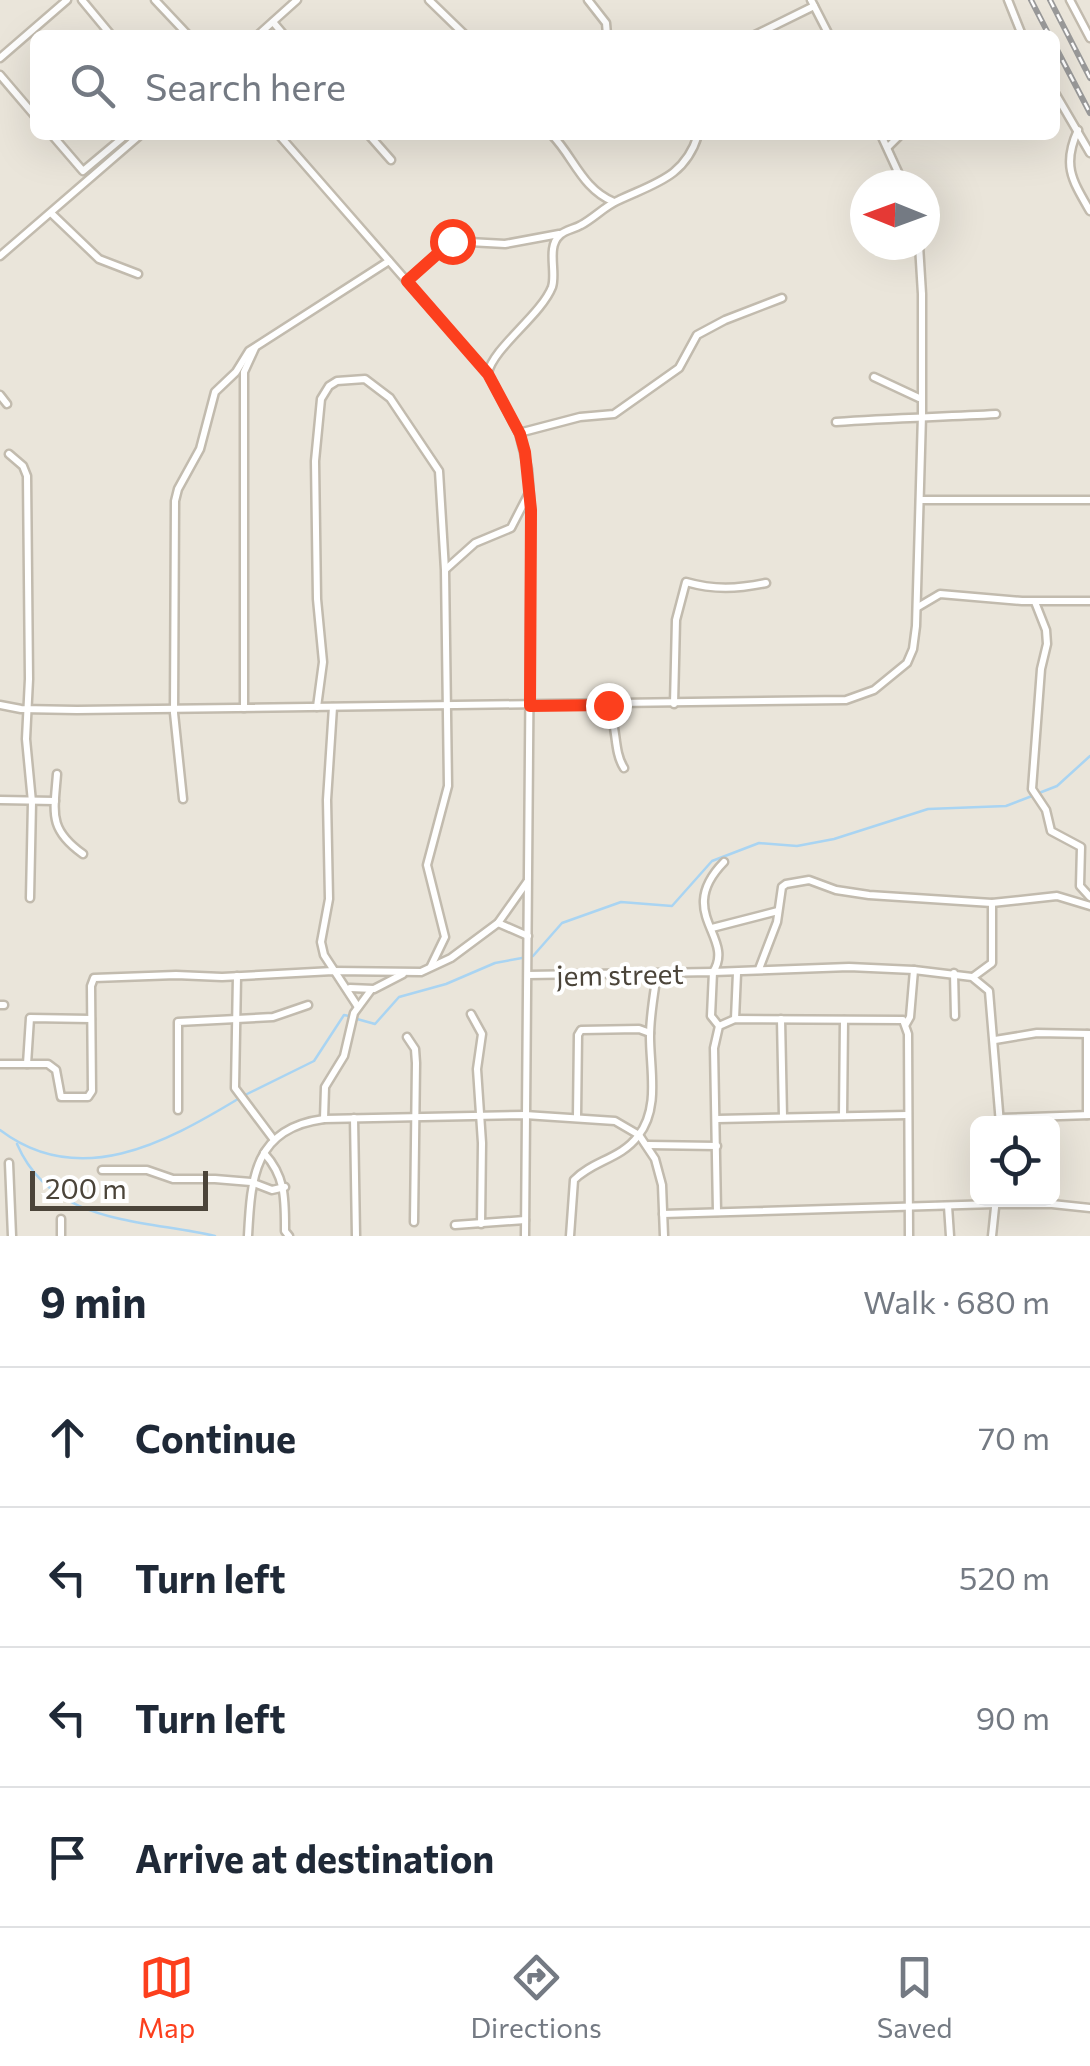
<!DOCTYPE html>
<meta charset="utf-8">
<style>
body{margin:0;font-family:Commissioner,sans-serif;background:#f6f6f7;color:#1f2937}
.controls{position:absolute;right:30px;bottom:30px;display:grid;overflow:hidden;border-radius:15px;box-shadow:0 10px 40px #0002}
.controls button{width:90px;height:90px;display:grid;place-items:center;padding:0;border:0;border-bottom:2px solid #e0e1e3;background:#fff;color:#1f2937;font:50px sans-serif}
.compass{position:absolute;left:850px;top:170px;width:90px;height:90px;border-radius:50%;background:#fff;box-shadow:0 10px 40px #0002;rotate:271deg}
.scale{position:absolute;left:30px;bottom:25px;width:178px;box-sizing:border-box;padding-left:10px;border:5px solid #4b4439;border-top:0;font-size:28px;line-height:35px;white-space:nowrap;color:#4b4439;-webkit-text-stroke:8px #fff;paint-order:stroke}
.stop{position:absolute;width:30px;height:30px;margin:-22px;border:8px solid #fc3f1d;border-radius:50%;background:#fff}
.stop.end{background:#fc3f1d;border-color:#fff;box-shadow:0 2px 10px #0008}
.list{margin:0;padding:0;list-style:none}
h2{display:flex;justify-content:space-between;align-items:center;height:130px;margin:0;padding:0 40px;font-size:42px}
h2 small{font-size:32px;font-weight:400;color:#747a83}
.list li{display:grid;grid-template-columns:65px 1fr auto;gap:30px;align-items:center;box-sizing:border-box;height:140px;padding:0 40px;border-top:2px solid #e0e1e3}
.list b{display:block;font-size:38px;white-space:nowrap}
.list em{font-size:32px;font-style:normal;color:#747a83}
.icon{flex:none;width:55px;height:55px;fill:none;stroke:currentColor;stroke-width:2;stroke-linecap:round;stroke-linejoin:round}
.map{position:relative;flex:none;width:1090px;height:1236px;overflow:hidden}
.search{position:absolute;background:#fff;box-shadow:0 10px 40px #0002;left:30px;right:30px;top:30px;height:110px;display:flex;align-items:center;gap:25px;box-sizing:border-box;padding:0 35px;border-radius:15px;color:#747a83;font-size:38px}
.sheet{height:690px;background:#fff}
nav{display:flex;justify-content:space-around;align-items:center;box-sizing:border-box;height:140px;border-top:2px solid #e0e1e3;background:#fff;font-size:28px;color:#747a83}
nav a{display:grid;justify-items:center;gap:5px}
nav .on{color:#fc3f1d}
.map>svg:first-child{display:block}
.residential{fill:#eae5da;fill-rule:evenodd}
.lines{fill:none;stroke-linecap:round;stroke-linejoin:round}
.stream{stroke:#a9d4f2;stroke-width:2.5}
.minor-casing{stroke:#c2bbae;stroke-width:11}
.minor{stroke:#fff;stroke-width:6}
.rail-casing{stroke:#9a9a9a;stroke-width:6}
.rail{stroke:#fff;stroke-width:2.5;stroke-dasharray:8;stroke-linecap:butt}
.route{stroke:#fc3f1d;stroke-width:12}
.labels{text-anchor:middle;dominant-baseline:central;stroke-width:8;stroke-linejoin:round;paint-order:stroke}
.street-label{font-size:28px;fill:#4b4439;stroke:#fff}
</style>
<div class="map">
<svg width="1090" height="1236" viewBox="0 0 1090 1236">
<rect width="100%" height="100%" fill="#f6f3ec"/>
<path class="residential" d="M0,0H1090V1236H0ZM35,35H1055V135H35ZM865,185H925V245H865ZM978,1124H1052V1198H978Z"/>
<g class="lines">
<g class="stream">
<path d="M1039,793L1057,786L1090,756"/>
<path d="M533,956L562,923L621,902L672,906L712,861L759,843L797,846L834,839L928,809L1006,806L1032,796"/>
<path d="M357,1019L375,1024L399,997L446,984L495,963L522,958"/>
<path d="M245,1095L314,1061L344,1015L349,1016"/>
<path d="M0,1130C79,1190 165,1143 238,1099"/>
<path d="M17,1144C52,1225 141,1219 215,1236"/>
</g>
<defs>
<g id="minor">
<path d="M82,0L111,35"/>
<path d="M155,0L188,35"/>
<path d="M429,0L465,35"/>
<path d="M588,0L606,23L607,35"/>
<path d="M811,0L829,35"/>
<path d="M1008,0L1022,35"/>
<path d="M1070,0L1090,38"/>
<path d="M273,22L284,35"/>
<path d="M258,35L297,0"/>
<path d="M755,35L814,6"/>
<path d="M0,58L67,0"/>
<path d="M0,75L35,116"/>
<path d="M1055,93L1090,153"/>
<path d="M1078,130C1062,165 1072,180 1090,211"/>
<path d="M52,135L83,171L126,135"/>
<path d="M279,135L488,374L519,433L528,469L531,510L525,1236"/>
<path d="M369,135L391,160"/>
<path d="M552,135C573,156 582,189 614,202"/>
<path d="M881,135L904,185"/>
<path d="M888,147L900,135"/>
<path d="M51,213L99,259L138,274"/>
<path d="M0,256L140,135"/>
<path d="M407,281L451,241L505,244L559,234"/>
<path d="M488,373C493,348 541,315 552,287C557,272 546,247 560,235C565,230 574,229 581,225C594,218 605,206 619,200C655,183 685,177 698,135"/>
<path d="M874,377L919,398"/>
<path d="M0,395L7,404"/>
<path d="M836,422C889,418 942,417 996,414"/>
<path d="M519,433L580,417L614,414L679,368L697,335L725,320L782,298"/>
<path d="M9,454L23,466L27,476L29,679L26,739L32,802L30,898"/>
<path d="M920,500H1090"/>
<path d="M446,569L475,543L511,528L529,493"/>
<path d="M1035,602L1046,630L1047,644L1041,669L1032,789L1046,810L1051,831L1081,847L1080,886L1090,897"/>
<path d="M918,607L940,594L1022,601H1090"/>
<path d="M674,704L676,620L686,582C714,590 737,589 766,583"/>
<path d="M0,705L21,709L77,710L846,700L874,690L907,663L913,649L916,626L922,415V294L919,245"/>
<path d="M608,705C618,728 613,751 624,768"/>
<path d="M317,707L323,662L317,599L315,461L321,399L329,386L337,381L365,379L390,398L439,471L445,570L448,786L427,865L445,937L431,966"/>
<path d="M333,707L327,800L329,899L321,942L324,955L358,1007"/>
<path d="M244,708V372L255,348"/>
<path d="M57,774C54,813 48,829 83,854"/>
<path d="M183,799L174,713L175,501L178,489L200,449L215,392L236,372L249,351L389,261"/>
<path d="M0,800L55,801"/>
<path d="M724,862C674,913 736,937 713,972L849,967L914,970L972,977L989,991L1000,1124"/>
<path d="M498,923L528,936"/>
<path d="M712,928L778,911"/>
<path d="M759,969L777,922L782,887L786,884L809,880L836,890L869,895L992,903L1057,896L1090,906"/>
<path d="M954,973L955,1016"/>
<path d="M528,975L713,972L711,1016L719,1026"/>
<path d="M237,976L235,1088L274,1140"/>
<path d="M973,977L992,963V903"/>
<path d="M350,988L374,989L403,974"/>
<path d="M0,1005H4"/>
<path d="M471,1014L482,1034L477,1069L482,1143L481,1224"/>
<path d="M735,1019L737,973"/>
<path d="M781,1019L783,1117"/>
<path d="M906,1024L910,1017L914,970"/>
<path d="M407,1037L415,1049L416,1063L414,1222"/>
<path d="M995,1040L1037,1033L1090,1034"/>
<path d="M0,1064H48L56,1070L61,1097H88L92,1091L91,986L94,978L176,975L222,977L333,971L421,972L451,958L498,923L527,882"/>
<path d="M27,1064L30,1018L91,1019"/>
<path d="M178,1110V1022L273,1017L308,1005"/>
<path d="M1087,1115V1034"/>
<path d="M577,1116L578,1035L581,1030L639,1029L650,1033"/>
<path d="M843,1116L844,1020"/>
<path d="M354,1118L356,1236"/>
<path d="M1000,1118L1090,1115"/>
<path d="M324,1119L325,1087L344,1056L354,1013L371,990"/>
<path d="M717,1119L907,1115"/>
<path d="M648,1145L717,1146"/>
<path d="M264,1153C286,1177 285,1200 285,1231L289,1236"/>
<path d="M9,1163L12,1236"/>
<path d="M102,1170H147L173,1179H215L251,1182L272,1190L285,1187"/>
<path d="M948,1206L950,1236"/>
<path d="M717,1212L714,1048L719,1026L735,1019L903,1020L908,1034L909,1236"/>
<path d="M663,1214L995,1204H1052L1090,1208"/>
<path d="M455,1225L525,1220"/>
<path d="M61,1236V1219"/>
<path d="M248,1236C251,1178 254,1128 324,1119L525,1115L615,1121L639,1135L655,1159L662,1185L664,1236"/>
<path d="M570,1236L574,1180C592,1161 621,1159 638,1136C660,1109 650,1069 650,1037C650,1015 654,994 657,974"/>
<path d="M992,1236L996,1198"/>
</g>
</defs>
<use href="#minor" class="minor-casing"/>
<use href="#minor" class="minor"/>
<defs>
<g id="rail">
<path d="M1031,0L1049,35"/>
<path d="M1050,0L1090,78"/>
<path d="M1055,46L1090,113"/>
</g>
</defs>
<use href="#rail" class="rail-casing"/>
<use href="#rail" class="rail"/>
</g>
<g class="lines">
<path class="route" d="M452,241L407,281L488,374L520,434L525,452L531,510L530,706L608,705"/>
</g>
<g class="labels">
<g class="street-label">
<text transform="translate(620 974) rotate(-1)">jem street</text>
</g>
</g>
</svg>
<div class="controls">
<button><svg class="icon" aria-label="locate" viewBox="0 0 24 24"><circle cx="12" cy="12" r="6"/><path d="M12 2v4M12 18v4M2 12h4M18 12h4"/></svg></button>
</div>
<svg class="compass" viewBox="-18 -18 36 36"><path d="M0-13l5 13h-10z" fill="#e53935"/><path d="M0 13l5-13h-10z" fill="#747a83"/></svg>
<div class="scale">200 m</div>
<div class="stop" style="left:452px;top:241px"></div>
<div class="stop end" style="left:608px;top:705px"></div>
<div class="search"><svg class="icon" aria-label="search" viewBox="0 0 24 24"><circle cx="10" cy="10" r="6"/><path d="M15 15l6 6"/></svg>Search here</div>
</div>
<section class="sheet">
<h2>9 min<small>Walk · 680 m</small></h2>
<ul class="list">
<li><svg class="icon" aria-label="ahead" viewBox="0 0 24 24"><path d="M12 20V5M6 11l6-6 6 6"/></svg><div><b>Continue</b></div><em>70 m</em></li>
<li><svg class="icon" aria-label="left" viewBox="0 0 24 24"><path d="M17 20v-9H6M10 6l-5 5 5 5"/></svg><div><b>Turn left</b></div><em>520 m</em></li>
<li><svg class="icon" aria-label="left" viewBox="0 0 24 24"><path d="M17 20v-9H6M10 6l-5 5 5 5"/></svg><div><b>Turn left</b></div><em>90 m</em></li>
<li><svg class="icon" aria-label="arrive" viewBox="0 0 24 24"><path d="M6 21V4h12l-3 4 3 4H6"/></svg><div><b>Arrive at destination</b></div></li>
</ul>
</section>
<nav>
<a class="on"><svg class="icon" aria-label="map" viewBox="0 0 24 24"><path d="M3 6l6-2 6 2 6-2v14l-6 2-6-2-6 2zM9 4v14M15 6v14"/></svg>Map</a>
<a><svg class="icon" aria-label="directions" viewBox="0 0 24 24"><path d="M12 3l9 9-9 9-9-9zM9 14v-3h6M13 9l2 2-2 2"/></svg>Directions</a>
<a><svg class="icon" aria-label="saved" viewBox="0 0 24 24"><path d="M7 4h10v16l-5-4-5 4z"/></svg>Saved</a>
</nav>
